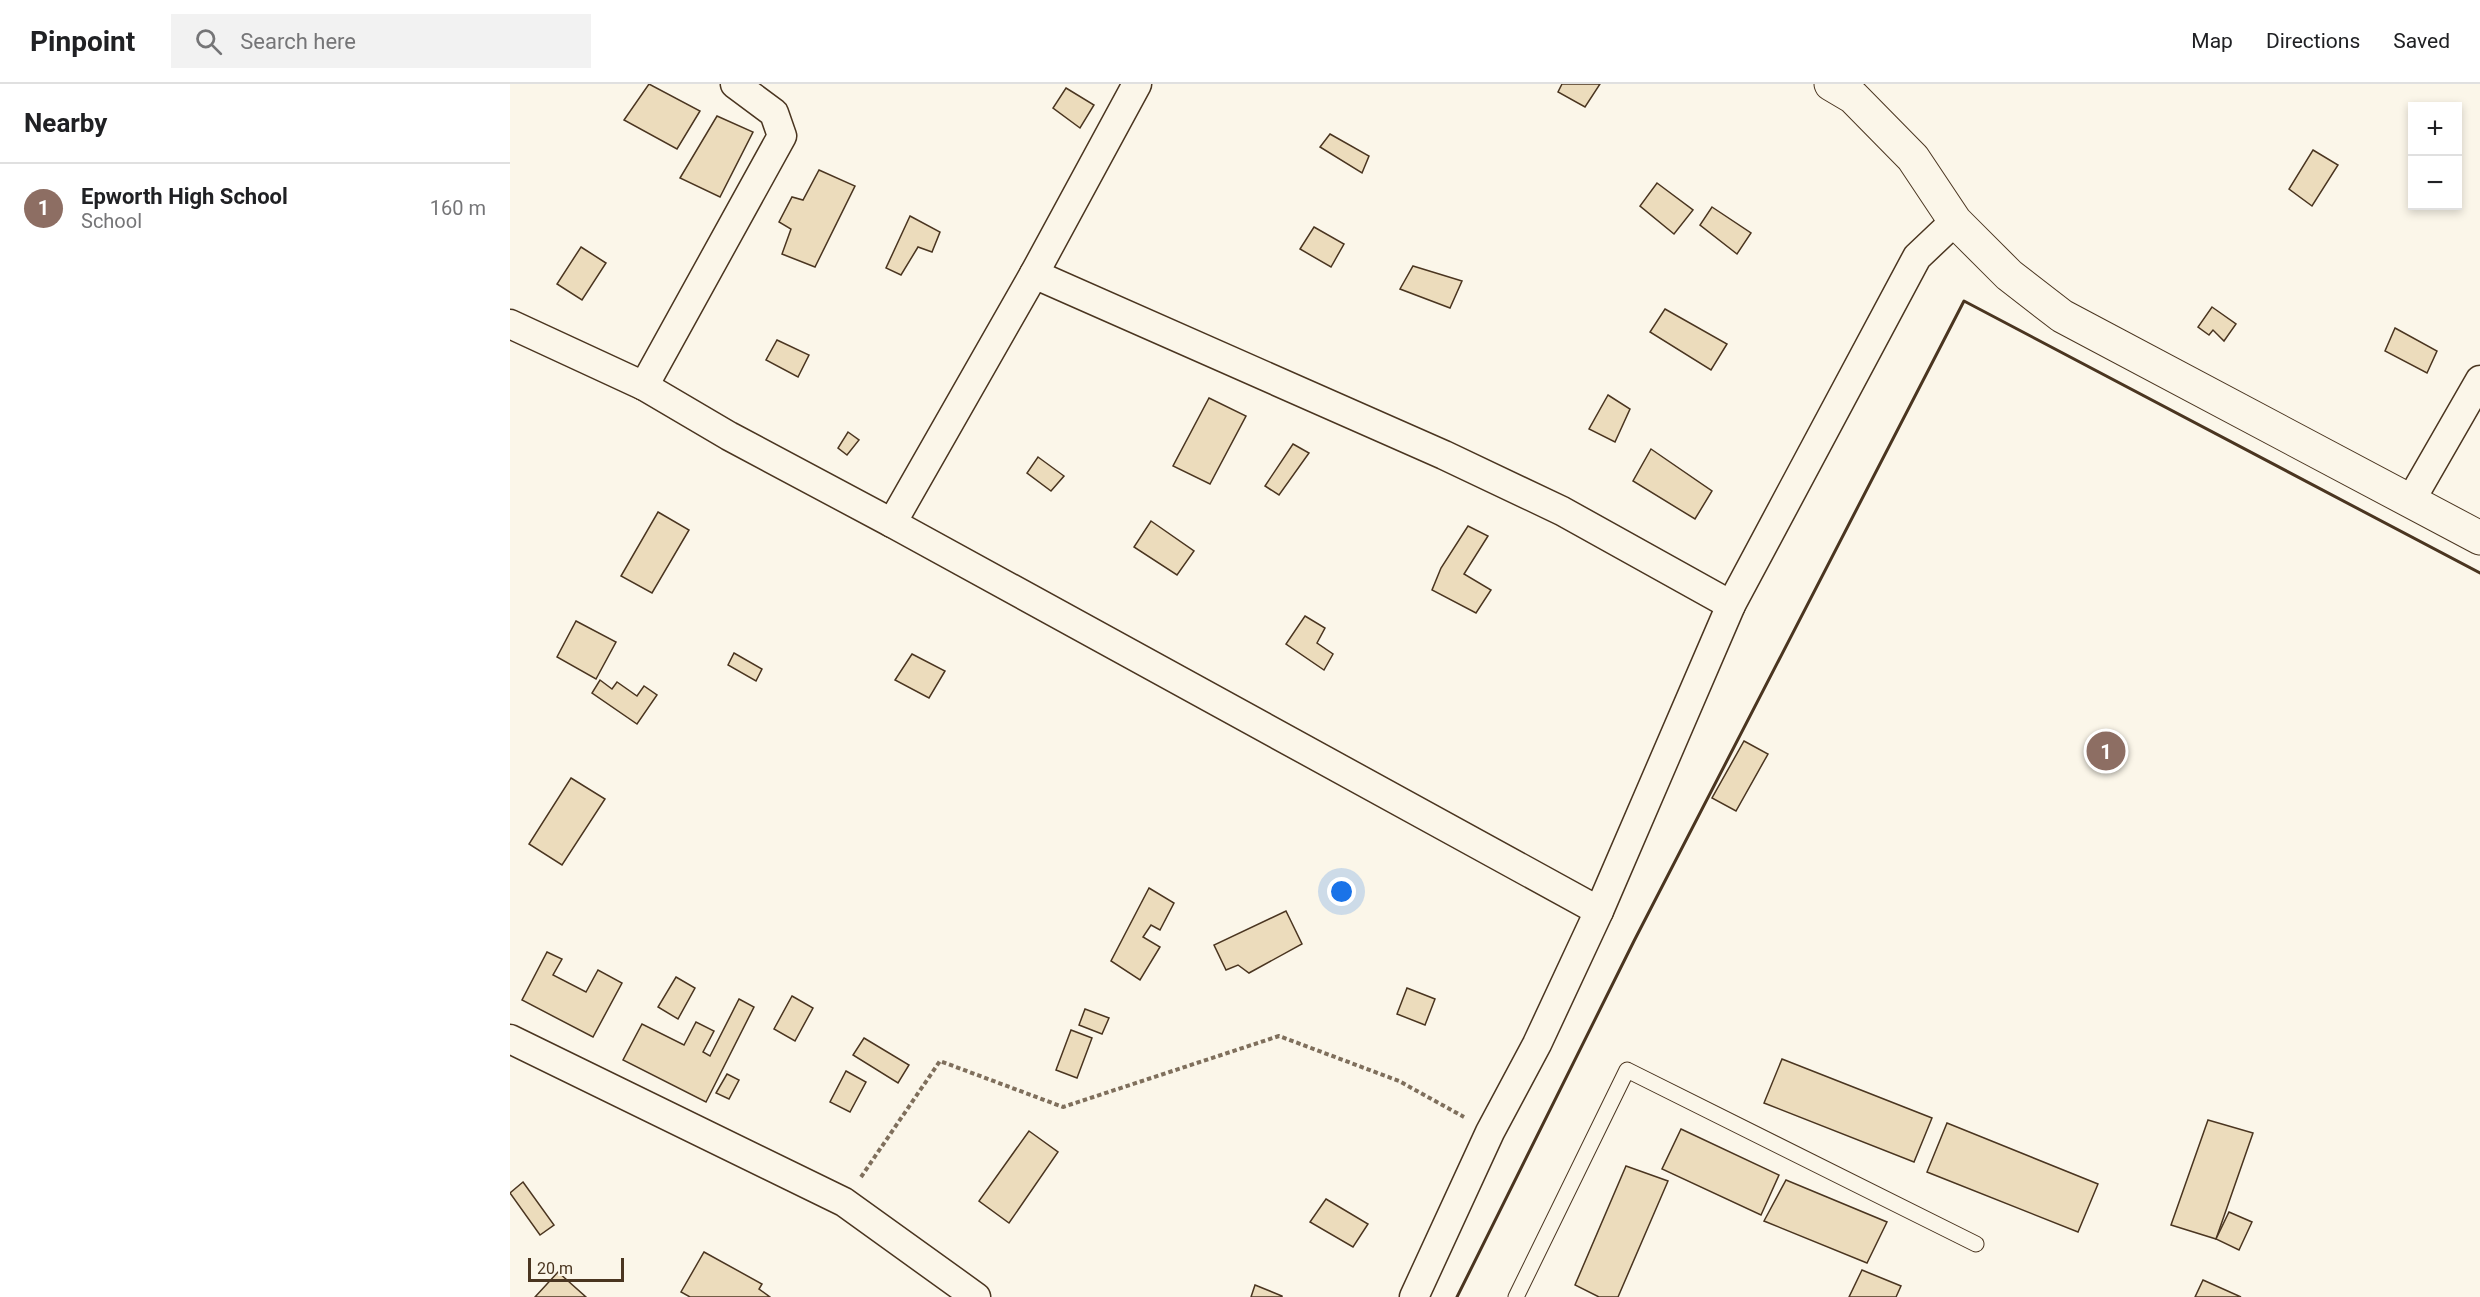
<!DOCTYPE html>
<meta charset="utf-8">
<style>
body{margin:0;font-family:Roboto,sans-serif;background:#f2f2f2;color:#202124}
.controls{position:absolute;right:18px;top:18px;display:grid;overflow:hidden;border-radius:0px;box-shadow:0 3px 9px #0003}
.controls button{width:54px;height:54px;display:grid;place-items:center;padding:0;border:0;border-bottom:2px solid #e0e0e0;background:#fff;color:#202124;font:30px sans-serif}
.scale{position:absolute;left:18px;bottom:15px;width:96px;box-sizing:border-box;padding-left:6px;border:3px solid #4a3520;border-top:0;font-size:16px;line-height:21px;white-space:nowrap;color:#4a3520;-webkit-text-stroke:4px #fbf6e9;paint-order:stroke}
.you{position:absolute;left:832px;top:808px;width:21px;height:21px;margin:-15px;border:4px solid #fff;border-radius:50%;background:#1a73e8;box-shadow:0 0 0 9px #1a73e833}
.badge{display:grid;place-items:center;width:39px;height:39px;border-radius:50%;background:#1a73e8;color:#fff;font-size:20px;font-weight:700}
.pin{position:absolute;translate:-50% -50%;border:3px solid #fff;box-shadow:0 2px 6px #0006}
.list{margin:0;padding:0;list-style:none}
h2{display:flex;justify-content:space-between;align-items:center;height:78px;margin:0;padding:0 24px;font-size:26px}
h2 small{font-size:20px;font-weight:400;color:#757577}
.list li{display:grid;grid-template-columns:39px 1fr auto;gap:18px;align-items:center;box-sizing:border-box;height:90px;padding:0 24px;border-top:2px solid #e0e0e0}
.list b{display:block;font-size:22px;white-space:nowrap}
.list p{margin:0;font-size:20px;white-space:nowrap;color:#757577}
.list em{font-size:20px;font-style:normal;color:#757577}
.icon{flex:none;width:33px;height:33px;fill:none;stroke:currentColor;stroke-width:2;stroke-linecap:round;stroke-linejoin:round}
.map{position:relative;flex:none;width:1970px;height:1213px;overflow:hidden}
header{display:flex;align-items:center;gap:36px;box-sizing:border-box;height:84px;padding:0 30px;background:#fff;border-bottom:2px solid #e0e0e0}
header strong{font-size:28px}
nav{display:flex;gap:33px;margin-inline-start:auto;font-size:21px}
.search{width:420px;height:54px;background:#f2f2f2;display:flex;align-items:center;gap:15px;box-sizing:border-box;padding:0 21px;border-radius:0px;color:#757577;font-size:22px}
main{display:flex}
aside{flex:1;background:#fff}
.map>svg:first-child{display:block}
.building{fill:#ecdcbc;stroke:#4a3520;stroke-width:1.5}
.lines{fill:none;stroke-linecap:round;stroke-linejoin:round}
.lane-casing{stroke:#4a3520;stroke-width:17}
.street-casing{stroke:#4a3520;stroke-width:31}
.secondary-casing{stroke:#4a3520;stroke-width:35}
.path{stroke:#7f6f5c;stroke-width:4;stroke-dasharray:4.5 3;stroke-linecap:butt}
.lane{stroke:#fbf6e9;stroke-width:15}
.street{stroke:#fbf6e9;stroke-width:28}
.secondary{stroke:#fbf6e9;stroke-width:33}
.wall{stroke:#4a3520;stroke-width:3}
</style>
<header>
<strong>Pinpoint</strong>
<div class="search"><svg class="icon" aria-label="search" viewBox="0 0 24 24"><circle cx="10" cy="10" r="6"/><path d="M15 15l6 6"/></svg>Search here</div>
<nav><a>Map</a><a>Directions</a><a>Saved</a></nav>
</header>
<main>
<aside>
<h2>Nearby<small></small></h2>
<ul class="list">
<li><span class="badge" style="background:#8d6e63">1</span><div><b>Epworth High School</b><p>School</p></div><em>160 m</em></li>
</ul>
</aside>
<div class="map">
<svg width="1970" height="1213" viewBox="0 0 1970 1213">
<rect width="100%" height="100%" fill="#fbf6e9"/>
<g class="building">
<path d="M139,0L190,27L167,65L114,36Z"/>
<path d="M1052,0H1090L1075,23L1048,8Z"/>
<path d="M556,4L584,21L570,44L543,24Z"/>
<path d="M207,32L243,48L210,113L170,94Z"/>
<path d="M820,50L859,72L852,89L810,63Z"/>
<path d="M1803,66L1828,81L1802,122L1779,105Z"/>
<path d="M309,86L345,102L305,183L272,170L281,145L269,138L282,113L293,116Z"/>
<path d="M1147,99L1183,126L1164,150L1130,122Z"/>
<path d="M1202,123L1241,149L1227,170L1190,141Z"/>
<path d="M400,132L430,148L422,168L408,163L391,191L376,184Z"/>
<path d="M804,143L834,160L821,183L790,165Z"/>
<path d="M71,163L96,179L72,216L47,200Z"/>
<path d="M903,182L952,197L940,224L890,205Z"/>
<path d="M1702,223L1726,240L1714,257L1703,246L1699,251L1688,243Z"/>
<path d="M1155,225L1217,260L1201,286L1140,248Z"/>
<path d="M1885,244L1927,267L1917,289L1875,267Z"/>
<path d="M267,256L299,271L288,293L256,276Z"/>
<path d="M1098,311L1120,325L1105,358L1079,345Z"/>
<path d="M699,314L736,332L700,400L663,382Z"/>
<path d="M338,348L349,356L337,371L328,364Z"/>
<path d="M783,360L799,369L769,411L755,402Z"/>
<path d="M1141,365L1202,407L1185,435L1123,397Z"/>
<path d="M528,373L554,392L541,407L517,389Z"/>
<path d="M148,428L179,446L142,509L111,492Z"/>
<path d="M641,437L684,467L667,491L624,463Z"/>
<path d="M958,442L978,452L954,490L981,506L966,529L922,506L931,484Z"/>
<path d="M795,532L815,544L807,559L823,570L814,586L776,560Z"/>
<path d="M66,537L106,558L86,595L47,573Z"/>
<path d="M224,569L252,585L246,597L218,581Z"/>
<path d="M402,570L435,587L419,614L385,596Z"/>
<path d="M90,596L102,605L107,598L127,612L134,602L147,611L127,640L82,609Z"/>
<path d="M1234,657L1258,670L1226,727L1202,714Z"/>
<path d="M61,694L95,715L52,781L19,760Z"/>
<path d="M639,804L664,819L650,846L641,841L633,853L650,863L630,896L601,877Z"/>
<path d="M776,827L792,860L739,889L728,881L716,886L704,861Z"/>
<path d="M37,868L52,875L43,891L76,908L88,886L112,899L83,953L12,916Z"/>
<path d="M166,893L185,904L168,935L148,923Z"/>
<path d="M897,904L925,915L915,941L887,930Z"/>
<path d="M282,912L303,924L285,957L264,945Z"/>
<path d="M229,915L244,923L196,1018L113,976L132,940L174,961L186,938L204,947L193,968L200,972Z"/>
<path d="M575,925L599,934L592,950L569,941Z"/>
<path d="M561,946L582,954L567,994L546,986Z"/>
<path d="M354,954L399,981L388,999L343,971Z"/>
<path d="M1272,975L1422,1034L1404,1078L1254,1019Z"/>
<path d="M336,987L356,998L340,1028L320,1018Z"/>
<path d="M217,990L229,996L219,1015L206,1009Z"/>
<path d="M1698,1036L1743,1049L1706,1155L1661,1141Z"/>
<path d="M1437,1039L1588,1100L1568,1148L1417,1088Z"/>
<path d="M1171,1045L1269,1091L1251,1131L1152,1085Z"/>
<path d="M519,1047L548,1068L499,1139L469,1117Z"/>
<path d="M1116,1082L1158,1097L1108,1213H1089L1065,1201Z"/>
<path d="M1276,1096L1377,1138L1357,1179L1254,1137Z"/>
<path d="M13,1098L44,1141L30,1151L0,1109Z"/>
<path d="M816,1115L858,1140L843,1163L800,1138Z"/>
<path d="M1719,1128L1742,1138L1729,1166L1706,1155Z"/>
<path d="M194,1168L252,1200L249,1205L260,1213H180L171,1208Z"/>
<path d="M1352,1186L1391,1202L1386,1213H1339Z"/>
<path d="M48,1188L76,1213H25Z"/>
<path d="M1693,1196L1731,1213H1685Z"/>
<path d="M745,1201L772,1212V1213H741Z"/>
</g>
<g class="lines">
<defs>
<path id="lane" d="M1006,1213L1117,986L1466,1160"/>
<g id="street">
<path d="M524,190L627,0"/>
<path d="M0,240L134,302L219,352L382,439"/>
<path d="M134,302L272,52L264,29L225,0"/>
<path d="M1901,416L1970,296"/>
<path d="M1089,827L382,439L524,190L934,371L1052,427L1221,521"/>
<path d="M0,955L334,1118L466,1213"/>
<path d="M904,1213L980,1048L1027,960L1089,827L1221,521L1407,173L1445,137"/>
</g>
<path id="secondary" d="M1321,0L1343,13L1403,74L1445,137L1499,191L1552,232L1970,454"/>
</defs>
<use href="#lane" class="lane-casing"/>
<use href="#street" class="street-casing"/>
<use href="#secondary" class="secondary-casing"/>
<path class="path" d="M351,1093L430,977L553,1023L769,952L889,997L954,1033"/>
<use href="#lane" class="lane"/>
<use href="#street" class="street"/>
<use href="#secondary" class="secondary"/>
<path class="wall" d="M947,1213L1124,857L1454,217L1970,489"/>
</g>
</svg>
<div class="controls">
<button>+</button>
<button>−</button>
</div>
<div class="scale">20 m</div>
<div class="you"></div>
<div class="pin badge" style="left:1596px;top:667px;background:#8d6e63">1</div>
</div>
</main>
